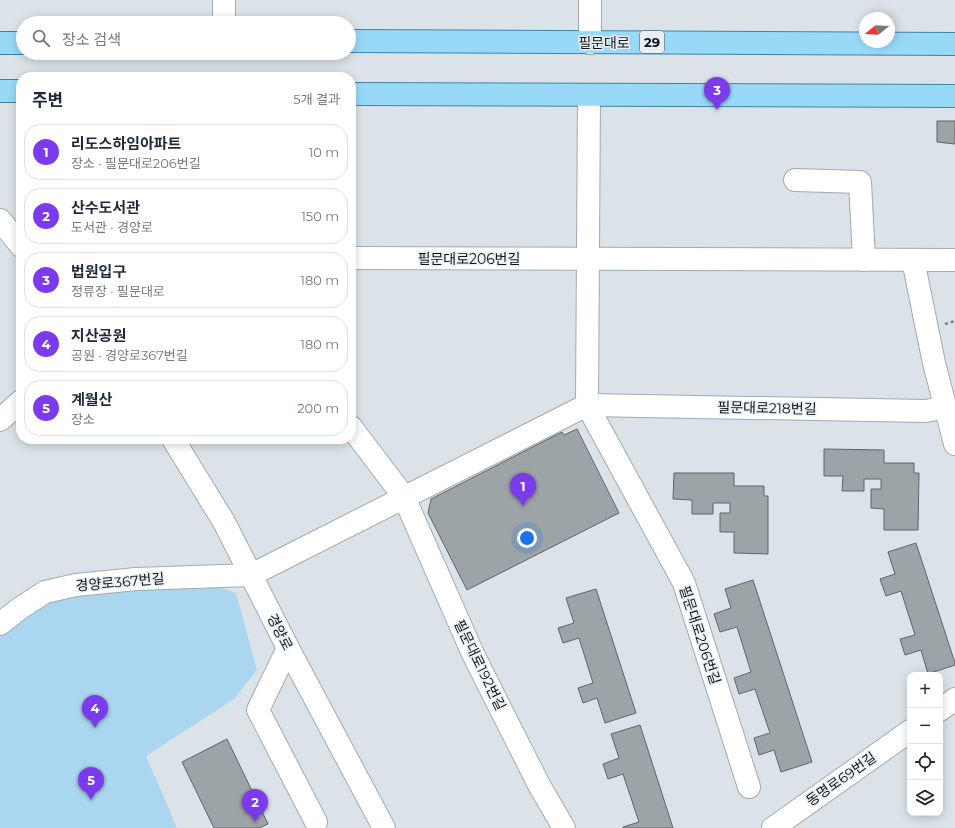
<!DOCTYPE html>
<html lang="ko">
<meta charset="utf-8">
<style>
body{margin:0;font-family:Montserrat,"Noto Sans KR",sans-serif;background:#f6f6f7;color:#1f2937}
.controls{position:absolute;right:12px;bottom:12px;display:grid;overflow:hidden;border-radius:8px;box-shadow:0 2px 10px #0003}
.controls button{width:36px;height:36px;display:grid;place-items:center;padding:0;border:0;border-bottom:1px solid #e0e1e3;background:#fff;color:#1f2937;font:20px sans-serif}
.compass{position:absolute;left:859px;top:12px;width:36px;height:36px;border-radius:50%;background:#fff;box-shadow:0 2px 10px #0003;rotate:252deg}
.you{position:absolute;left:527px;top:538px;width:14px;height:14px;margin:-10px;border:3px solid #fff;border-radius:50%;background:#1a73e8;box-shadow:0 0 0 6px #1a73e833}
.badge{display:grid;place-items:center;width:26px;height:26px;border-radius:50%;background:#7c3aed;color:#fff;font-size:13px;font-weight:700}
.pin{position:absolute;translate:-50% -33px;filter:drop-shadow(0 1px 2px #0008)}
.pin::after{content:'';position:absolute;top:21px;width:14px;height:12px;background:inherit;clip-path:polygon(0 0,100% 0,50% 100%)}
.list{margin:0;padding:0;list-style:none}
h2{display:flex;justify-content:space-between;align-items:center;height:52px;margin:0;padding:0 16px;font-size:17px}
h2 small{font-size:13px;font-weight:400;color:#747a83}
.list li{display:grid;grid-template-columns:26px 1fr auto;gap:12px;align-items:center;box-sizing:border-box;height:56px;margin:0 8px 8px;padding:0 8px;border:1px solid #e0e1e3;border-radius:16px}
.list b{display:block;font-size:15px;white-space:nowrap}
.list p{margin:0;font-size:13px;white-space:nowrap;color:#747a83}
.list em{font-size:13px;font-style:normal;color:#747a83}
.icon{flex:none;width:22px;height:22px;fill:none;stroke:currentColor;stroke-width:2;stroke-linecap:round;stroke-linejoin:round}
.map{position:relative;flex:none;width:955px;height:828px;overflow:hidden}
.search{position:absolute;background:#fff;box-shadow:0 2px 10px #0003;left:16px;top:16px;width:340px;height:44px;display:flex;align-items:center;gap:10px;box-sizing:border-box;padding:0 14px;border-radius:22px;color:#747a83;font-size:15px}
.panel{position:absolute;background:#fff;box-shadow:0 2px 10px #0003;left:16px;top:72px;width:340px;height:372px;border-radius:16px}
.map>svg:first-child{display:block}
.green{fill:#aad7ef}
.building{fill:#9ca4a8;stroke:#5e6569}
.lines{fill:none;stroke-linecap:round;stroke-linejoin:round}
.minor-casing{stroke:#a2aaae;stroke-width:24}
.major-casing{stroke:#3c84a7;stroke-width:24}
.path{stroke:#797f82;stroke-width:2.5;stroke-dasharray:3 3;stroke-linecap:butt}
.minor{stroke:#fff;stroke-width:22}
.major{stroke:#98d9f8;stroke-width:22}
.labels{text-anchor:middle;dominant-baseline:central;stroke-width:3;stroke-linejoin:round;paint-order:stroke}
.shield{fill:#e8f0f5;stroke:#52575a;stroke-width:1}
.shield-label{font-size:13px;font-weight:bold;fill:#121517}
.street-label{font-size:14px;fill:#121517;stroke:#e8f0f5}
</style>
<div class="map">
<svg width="955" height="828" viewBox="0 0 955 828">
<rect width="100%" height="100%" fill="#dbe3e8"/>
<path class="green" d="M221,588L236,593L257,670L234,699L146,756L177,828H0V635L53,598L133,589Z"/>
<g class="building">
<path d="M937,121H955V144L937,142Z"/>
<path d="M577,429L619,513L467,590L428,513L431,499L562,432L564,435Z"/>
<path d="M824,449L884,450V463H914V473H919L918,530H884V509L871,508V489H881V479H864V491H842L843,476H824Z"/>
<path d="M674,473H734V486H764V496H768V554L734,553V532H720V513H730V503H713V514H692V500L673,499Z"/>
<path d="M916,543L955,663V665L928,674L921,650L905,655L900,639L915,635L901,591L886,596L880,579L895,574L888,552Z"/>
<path d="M753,580L812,762L781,772L774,750L759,755L754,738L770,733L755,689L739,694L734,678L751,672L737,627L720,632L714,614L731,608L725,589Z"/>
<path d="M596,589L636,713L605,723L597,698L583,703L578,688L593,683L579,638L563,643L558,628L574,623L566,598Z"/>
<path d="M640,725L673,828H623V827L639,822L623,774L608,779L603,764L619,758L611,734Z"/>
<path d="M227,739L268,824L259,828H214L182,762Z"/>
</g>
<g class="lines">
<defs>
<g id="minor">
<path d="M224,0V23"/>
<path d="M590,43V0"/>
<path d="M589,95L587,405L684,583L749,787"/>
<path d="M795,180L860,182L864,260"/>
<path d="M0,220L21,246"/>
<path d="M351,258L955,260"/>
<path d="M913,260L934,363L955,444"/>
<path d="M0,420L21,401"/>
<path d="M351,427L404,497L473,654L539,785L564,828"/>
<path d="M173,439L224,522L288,648L384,828"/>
<path d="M0,624L19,609L45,592L76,585L136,579L251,575L587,405L926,411L945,407"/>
<path d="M288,648L258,710L316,822"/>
<path d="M940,710L955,699"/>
<path d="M773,828L910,731"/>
</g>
<g id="major">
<path d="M349,41L955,44"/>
<path d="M0,43H23"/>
<path d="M0,91H21"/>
<path d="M351,94L955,96"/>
</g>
</defs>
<use href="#minor" class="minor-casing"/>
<use href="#major" class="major-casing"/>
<path class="path" d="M945,324L955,321"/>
<use href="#minor" class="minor"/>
<use href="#major" class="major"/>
</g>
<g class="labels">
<rect class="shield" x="640" y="31" width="24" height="22" rx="3"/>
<g class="shield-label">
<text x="652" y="42">29</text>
</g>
<g class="street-label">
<text x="604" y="43">필문대로</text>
<text x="469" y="259">필문대로206번길</text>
<text transform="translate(767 408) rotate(1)">필문대로218번길</text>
<text transform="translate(120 582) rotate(-5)">경양로367번길</text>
<text transform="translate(280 632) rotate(63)">경양로</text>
<text transform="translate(700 635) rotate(72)">필문대로206번길</text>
<text transform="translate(480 665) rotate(64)">필문대로192번길</text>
<text transform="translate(841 779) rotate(-35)">동명로69번길</text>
</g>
</g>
</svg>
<div class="controls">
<button>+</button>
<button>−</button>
<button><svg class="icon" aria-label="locate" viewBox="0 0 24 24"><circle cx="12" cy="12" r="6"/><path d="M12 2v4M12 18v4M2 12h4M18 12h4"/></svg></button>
<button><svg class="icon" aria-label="layers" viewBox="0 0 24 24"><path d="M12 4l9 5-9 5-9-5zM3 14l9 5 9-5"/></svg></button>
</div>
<svg class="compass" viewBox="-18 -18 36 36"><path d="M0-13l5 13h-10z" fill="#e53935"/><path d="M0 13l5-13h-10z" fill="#747a83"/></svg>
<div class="you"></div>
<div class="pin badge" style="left:523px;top:506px">1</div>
<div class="pin badge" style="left:255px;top:822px">2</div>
<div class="pin badge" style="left:717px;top:110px">3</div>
<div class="pin badge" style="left:95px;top:728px">4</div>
<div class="pin badge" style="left:91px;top:800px">5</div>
<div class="search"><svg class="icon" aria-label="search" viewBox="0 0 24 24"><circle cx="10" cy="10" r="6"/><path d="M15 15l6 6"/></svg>장소 검색</div>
<section class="panel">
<h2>주변<small>5개 결과</small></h2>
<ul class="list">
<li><span class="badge">1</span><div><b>리도스하임아파트</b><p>장소 · 필문대로206번길</p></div><em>10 m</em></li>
<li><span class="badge">2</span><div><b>산수도서관</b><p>도서관 · 경양로</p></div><em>150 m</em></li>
<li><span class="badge">3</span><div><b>법원입구</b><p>정류장 · 필문대로</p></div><em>180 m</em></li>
<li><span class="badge">4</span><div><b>지산공원</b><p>공원 · 경양로367번길</p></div><em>180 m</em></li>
<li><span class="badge">5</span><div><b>계월산</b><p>장소</p></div><em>200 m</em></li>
</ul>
</section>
</div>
